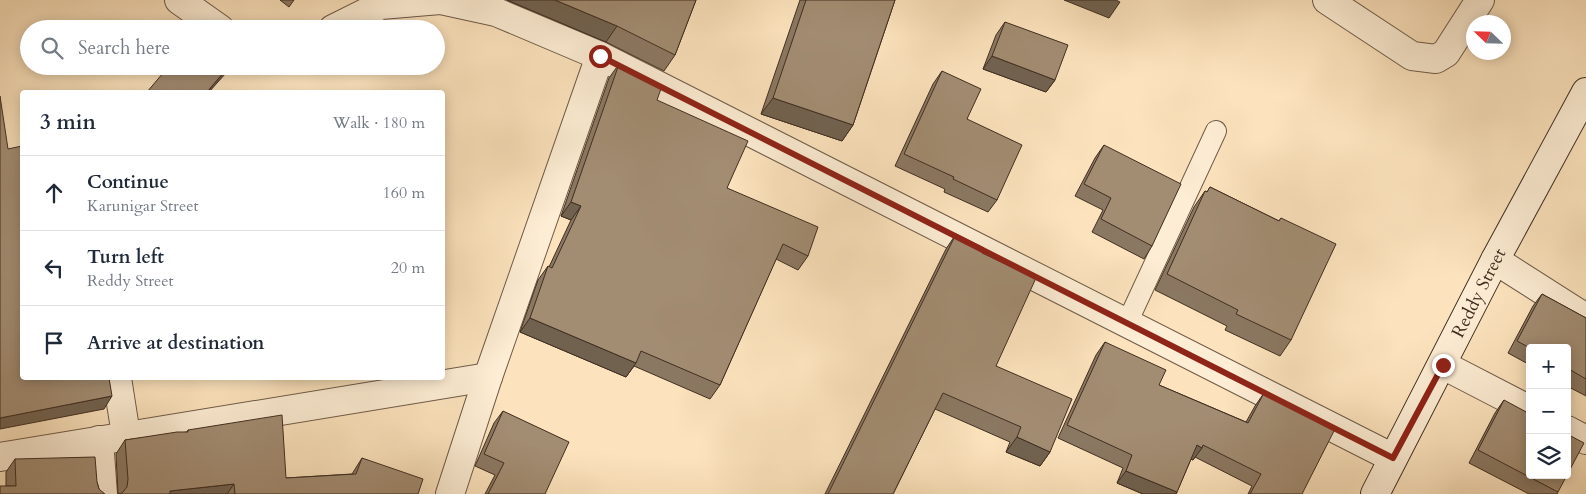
<!DOCTYPE html>
<meta charset="utf-8">
<style>
body{margin:0;font-family:Cardo,serif;background:#f2f2f3;color:#1f2937}
.controls{position:absolute;right:15px;bottom:15px;display:grid;overflow:hidden;border-radius:5px;box-shadow:0 2px 12px #0003}
.controls button{width:45px;height:45px;display:grid;place-items:center;padding:0;border:0;border-bottom:1px solid #e0e1e3;background:#fff;color:#1f2937;font:25px sans-serif}
.compass{position:absolute;left:1466px;top:15px;width:45px;height:45px;border-radius:50%;background:#fff;box-shadow:0 2px 12px #0003;rotate:293deg}
.stop{position:absolute;width:15px;height:15px;margin:-11px;border:4px solid #8f2418;border-radius:50%;background:#fff}
.stop.end{background:#8f2418;border-color:#fff;box-shadow:0 1px 5px #0008}
.list{margin:0;padding:0;list-style:none}
h2{display:flex;justify-content:space-between;align-items:center;height:65px;margin:0;padding:0 20px;font-size:21px}
h2 small{font-size:16px;font-weight:400;color:#747a83}
.list li{display:grid;grid-template-columns:32px 1fr auto;gap:15px;align-items:center;box-sizing:border-box;height:75px;padding:0 20px;border-top:1px solid #e0e1e3}
.list b{display:block;font-size:19px;white-space:nowrap}
.list p{margin:0;font-size:16px;white-space:nowrap;color:#747a83}
.list em{font-size:16px;font-style:normal;color:#747a83}
.icon{flex:none;width:28px;height:28px;fill:none;stroke:currentColor;stroke-width:2;stroke-linecap:round;stroke-linejoin:round}
.map{position:relative;flex:none;width:1586px;height:494px;overflow:hidden}
.search{position:absolute;background:#fff;box-shadow:0 2px 12px #0003;left:20px;top:20px;width:425px;height:55px;display:flex;align-items:center;gap:12px;box-sizing:border-box;padding:0 18px;border-radius:28px;color:#747a83;font-size:19px}
.panel{position:absolute;background:#fff;box-shadow:0 2px 12px #0003;left:20px;top:90px;width:425px;height:290px;border-radius:5px}
.map>svg:first-child{display:block}
.lines{fill:none;stroke-linecap:round;stroke-linejoin:round}
.lane-casing{stroke:#6f5b48;stroke-width:22}
.street-casing{stroke:#6f5b48;stroke-width:30}
.secondary-casing{stroke:#402e21;stroke-width:30}
.lane{stroke:#fdedd4;stroke-width:20}
.street{stroke:#fdedd4;stroke-width:28}
.secondary{stroke:#fdedd4;stroke-width:28}
.wall{fill:#8b7862;stroke:#402e21}
.shaded-wall{fill:#716250;stroke:#402e21}
.building{fill:#a28c72;stroke:#402e21}
.route{stroke:#8f2418;stroke-width:6}
.labels{text-anchor:middle;dominant-baseline:central;stroke-width:4;stroke-linejoin:round;paint-order:stroke}
.street-label{font-size:18px;fill:#402e21;stroke:#fdedd4}
</style>
<div class="map">
<svg width="1586" height="494" viewBox="0 0 1586 494">
<rect width="100%" height="100%" fill="#fce3bd"/>
<filter id="stains"><feTurbulence type="fractalNoise" baseFrequency=".004" numOctaves="4"/><feColorMatrix values="0 0 0 0 .2 0 0 0 0 .09 0 0 0 0 .02 0 0 0 .5 -.17"/></filter>
<radialGradient id="worn" r=".72"><stop offset=".6" stop-color="#630" stop-opacity="0"/><stop offset="1" stop-color="#630" stop-opacity=".3"/></radialGradient>
<g class="lines">
<defs>
<path id="lane" d="M1127,323L1216,131"/>
<g id="street">
<path d="M179,0L220,29"/>
<path d="M441,0L496,12L600,56L1393,458"/>
<path d="M1327,0L1412,56L1436,59L1446,53L1480,0"/>
<path d="M333,29L381,5L440,0"/>
<path d="M1495,260L1586,318"/>
<path d="M1443,365L1530,410"/>
<path d="M117,378L126,435"/>
<path d="M1567,430L1586,440"/>
<path d="M99,440L103,494"/>
<path d="M0,457L488,377"/>
<path d="M450,494L488,377L600,56"/>
</g>
<path id="secondary" d="M1375,494L1495,260L1586,92"/>
</defs>
<use href="#lane" class="lane-casing"/>
<use href="#street" class="street-casing"/>
<use href="#secondary" class="secondary-casing"/>
<use href="#lane" class="lane"/>
<use href="#street" class="street"/>
<use href="#secondary" class="secondary"/>
</g>
<g class="wall">
<path d="M280,0H294L289,7Z"/>
<path d="M507,0H696L675,55L664,71L606,42Z"/>
<path d="M800,0H895L853,125L842,141L761,114Z"/>
<path d="M1005,22L1055,80L1046,92L983,69L996,35Z"/>
<path d="M619,64L657,100L727,188L808,256L798,270L776,259L720,385L710,399L634,366L626,377L520,332L538,280L548,266L549,267L571,220L561,216L609,78Z"/>
<path d="M942,71L967,119L997,200L988,212L944,192L945,189L895,166L933,84Z"/>
<path d="M1104,145L1152,246L1144,259L1092,232L1103,210L1075,196L1095,158Z"/>
<path d="M1210,187L1279,221L1281,218L1291,340L1280,356L1225,330L1227,326L1155,290L1194,207L1205,191L1207,192Z"/>
<path d="M956,234L982,253L996,366L1050,452L1040,466L1006,452L1010,442L935,409L893,494H825L946,249Z"/>
<path d="M1542,294L1586,318V396L1567,386V348H1530V365L1508,353L1533,306Z"/>
<path d="M1105,342L1159,385L1246,422L1255,406L1264,393L1302,494H1248L1252,486L1195,457L1193,460L1191,459L1176,494H1143L1117,483L1123,468L1058,438L1096,355Z"/>
<path d="M1504,400L1558,492L1557,494H1529L1469,463L1495,413Z"/>
<path d="M503,411L545,494H485L495,475L475,466L494,423Z"/>
<path d="M188,430L286,478L352,474L362,458L418,494H118L116,454L125,440L187,432Z"/>
<path d="M15,459L97,482L99,489L6,486V472Z"/>
</g>
<g class="shaded-wall">
<path d="M507,0H555L617,26L606,42Z"/>
<path d="M1064,0H1116L1120,2L1109,18Z"/>
<path d="M992,56L1055,80L1046,92L983,69Z"/>
<path d="M229,66H231L226,73L209,92H207Z"/>
<path d="M773,98L853,125L842,141L761,114Z"/>
<path d="M571,202L581,206L571,220L561,216Z"/>
<path d="M530,318L636,363L626,377L520,332Z"/>
<path d="M112,396L104,409L0,429V418Z"/>
<path d="M1017,437L1050,452L1040,466L1006,452Z"/>
<path d="M1197,445L1202,448L1193,460L1188,458Z"/>
<path d="M1126,471L1177,492L1176,494H1143L1117,483Z"/>
<path d="M234,484L227,494H168L170,491Z"/>
</g>
<g class="building">
<path d="M555,0H696L675,55L617,26Z"/>
<path d="M806,0H895L853,125L773,98Z"/>
<path d="M1005,22L1068,45L1055,80L992,56Z"/>
<path d="M619,64L662,86L657,100L748,141L727,188L818,227L808,256L783,244L720,385L641,351L636,363L530,318L548,266L552,268L581,206L571,202Z"/>
<path d="M169,66H229L207,92H147Z"/>
<path d="M942,71L981,89L967,119L1022,145L997,200L953,179L954,177L904,154Z"/>
<path d="M0,96L8,149L22,146V378H109L112,396L0,418Z"/>
<path d="M1104,145L1181,184L1152,246L1101,219L1111,198L1084,184Z"/>
<path d="M1210,187L1279,221L1281,218L1336,244L1291,340L1236,314L1238,310L1167,274L1205,191L1207,192Z"/>
<path d="M956,234L984,248L982,253L1036,278L996,366L1072,399L1050,452L1017,437L1021,427L943,393L893,494H828Z"/>
<path d="M1542,294L1586,318V379L1567,368V348H1530L1517,341Z"/>
<path d="M1105,342L1166,370L1159,385L1248,423L1264,393L1335,429L1302,494H1250L1261,474L1203,445L1202,448L1197,445L1177,492L1126,471L1132,455L1067,425Z"/>
<path d="M1504,400L1530,414V475H1567V434L1584,443L1558,492L1478,450Z"/>
<path d="M503,411L569,442L545,494H488L504,463L484,454Z"/>
<path d="M282,415L286,478L356,474L362,458L423,479L418,494H235L234,484L170,491V494H119L122,493L127,487L128,479L125,440L177,432H188V430Z"/>
<path d="M95,457L97,482L99,489L105,494H0V486H16L15,459Z"/>
</g>
<g class="lines">
<path class="route" d="M600,56L1393,458L1443,365"/>
</g>
<g class="labels">
<g class="street-label">
<text transform="translate(1479 293) rotate(-63)">Reddy Street</text>
</g>
</g>
<rect width="100%" height="100%" filter="url(#stains)"/>
<rect width="100%" height="100%" fill="url(#worn)"/>
</svg>
<div class="controls">
<button>+</button>
<button>−</button>
<button><svg class="icon" aria-label="layers" viewBox="0 0 24 24"><path d="M12 4l9 5-9 5-9-5zM3 14l9 5 9-5"/></svg></button>
</div>
<svg class="compass" viewBox="-18 -18 36 36"><path d="M0-13l5 13h-10z" fill="#e53935"/><path d="M0 13l5-13h-10z" fill="#747a83"/></svg>
<div class="stop" style="left:600px;top:56px"></div>
<div class="stop end" style="left:1443px;top:365px"></div>
<div class="search"><svg class="icon" aria-label="search" viewBox="0 0 24 24"><circle cx="10" cy="10" r="6"/><path d="M15 15l6 6"/></svg>Search here</div>
<section class="panel">
<h2>3 min<small>Walk · 180 m</small></h2>
<ul class="list">
<li><svg class="icon" aria-label="ahead" viewBox="0 0 24 24"><path d="M12 20V5M6 11l6-6 6 6"/></svg><div><b>Continue</b><p>Karunigar Street</p></div><em>160 m</em></li>
<li><svg class="icon" aria-label="left" viewBox="0 0 24 24"><path d="M17 20v-9H6M10 6l-5 5 5 5"/></svg><div><b>Turn left</b><p>Reddy Street</p></div><em>20 m</em></li>
<li><svg class="icon" aria-label="arrive" viewBox="0 0 24 24"><path d="M6 21V4h12l-3 4 3 4H6"/></svg><div><b>Arrive at destination</b></div></li>
</ul>
</section>
</div>
